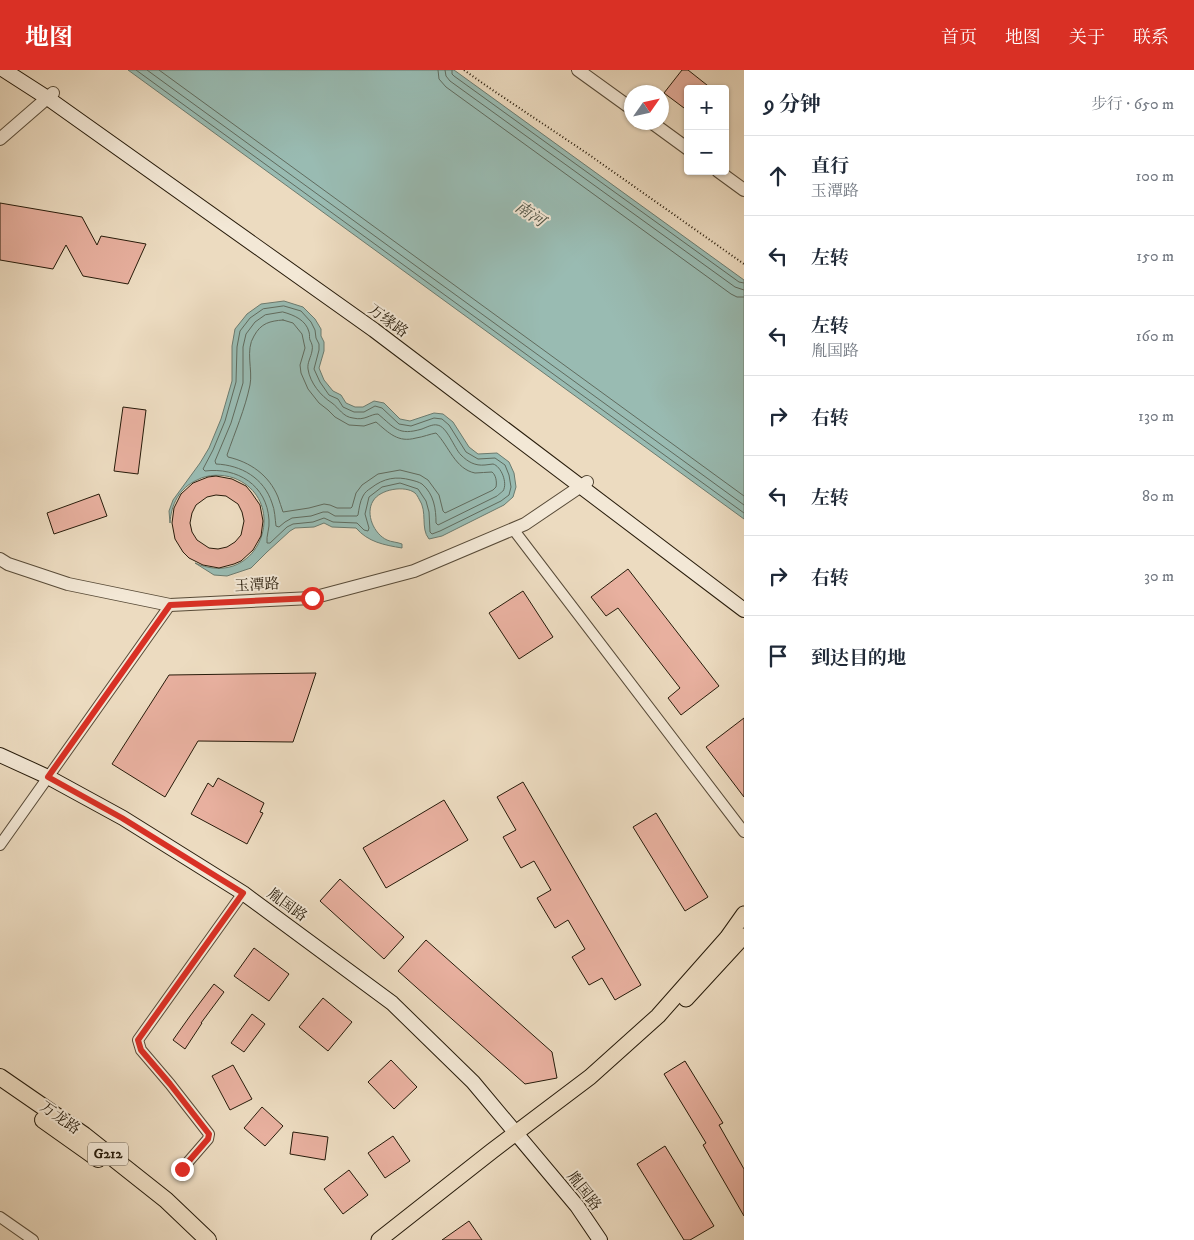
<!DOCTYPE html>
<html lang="zh">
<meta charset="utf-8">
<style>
body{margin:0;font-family:"IM FELL DW Pica","Noto Serif SC",serif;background:#f2f2f3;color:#1f2937}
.controls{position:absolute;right:15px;top:15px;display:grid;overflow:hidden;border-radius:5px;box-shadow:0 1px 4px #0004}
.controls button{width:45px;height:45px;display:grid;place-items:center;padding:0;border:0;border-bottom:1px solid #e0e1e3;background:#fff;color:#1f2937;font:25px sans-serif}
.compass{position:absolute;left:624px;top:15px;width:45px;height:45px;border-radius:50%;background:#fff;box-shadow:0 1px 4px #0004;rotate:56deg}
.stop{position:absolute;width:15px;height:15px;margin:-11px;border:4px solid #d93025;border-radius:50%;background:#fff}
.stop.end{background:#d93025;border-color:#fff;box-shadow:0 1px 5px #0008}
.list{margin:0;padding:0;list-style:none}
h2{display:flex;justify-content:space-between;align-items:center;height:65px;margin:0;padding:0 20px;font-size:21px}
h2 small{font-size:16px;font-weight:400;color:#747a83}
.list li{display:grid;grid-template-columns:32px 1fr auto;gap:15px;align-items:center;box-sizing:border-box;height:80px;padding:0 20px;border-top:1px solid #e0e1e3}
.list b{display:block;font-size:19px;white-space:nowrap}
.list p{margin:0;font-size:16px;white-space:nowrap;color:#747a83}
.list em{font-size:16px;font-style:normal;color:#747a83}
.icon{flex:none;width:28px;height:28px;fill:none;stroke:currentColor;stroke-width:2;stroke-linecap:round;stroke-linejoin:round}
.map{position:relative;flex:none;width:744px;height:1170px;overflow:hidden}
header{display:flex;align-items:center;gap:30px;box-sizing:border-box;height:70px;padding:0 25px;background:#d93025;color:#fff}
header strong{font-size:24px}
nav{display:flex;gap:28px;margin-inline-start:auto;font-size:18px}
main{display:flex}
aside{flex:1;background:#fff}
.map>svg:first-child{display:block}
.water{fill:#99bbb2;stroke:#6b7b6f}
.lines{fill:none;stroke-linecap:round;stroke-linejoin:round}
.shore{stroke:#606b5e;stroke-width:1}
.building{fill:#e8b09f;stroke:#271b0a;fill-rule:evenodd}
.minor-casing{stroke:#584b38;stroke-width:12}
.tertiary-casing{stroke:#584b38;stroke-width:14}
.secondary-casing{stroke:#271b0a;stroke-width:16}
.primary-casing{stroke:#271b0a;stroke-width:17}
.trunk-casing{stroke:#271b0a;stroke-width:18}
.path{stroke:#271b0a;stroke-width:2;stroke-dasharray:1 2.5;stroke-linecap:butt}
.minor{stroke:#f3e8d6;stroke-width:10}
.tertiary{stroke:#f3e8d6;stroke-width:12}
.secondary{stroke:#f3e8d6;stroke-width:14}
.primary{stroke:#ecdbc0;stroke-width:15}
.trunk{stroke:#ecdbc0;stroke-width:16}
.route{stroke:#d93025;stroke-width:6}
.labels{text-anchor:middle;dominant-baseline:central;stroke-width:4;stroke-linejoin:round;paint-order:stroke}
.shield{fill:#f3e8d6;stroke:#645847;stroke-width:1}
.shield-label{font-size:14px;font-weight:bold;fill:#271b0a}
.street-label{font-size:15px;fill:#271b0a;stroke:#f3e8d6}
.water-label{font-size:16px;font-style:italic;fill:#4f5345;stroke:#f3e8d6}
</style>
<header>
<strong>地图</strong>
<nav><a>首页</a><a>地图</a><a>关于</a><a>联系</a></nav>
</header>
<main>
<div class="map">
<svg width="744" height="1170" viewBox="0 0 744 1170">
<rect width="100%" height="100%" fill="#ecdbc0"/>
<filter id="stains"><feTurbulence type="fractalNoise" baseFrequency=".004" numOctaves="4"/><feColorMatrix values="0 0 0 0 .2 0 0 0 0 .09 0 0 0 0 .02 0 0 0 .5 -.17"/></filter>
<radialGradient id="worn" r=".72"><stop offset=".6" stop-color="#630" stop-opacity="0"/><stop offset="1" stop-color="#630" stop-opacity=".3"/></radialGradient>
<g class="water">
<path d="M128,0H454L744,210V449Z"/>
<path d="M284,231L303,237L315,249L321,259V266L324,272V281L319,298L324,310L333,321L341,325L346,333L355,337H363L374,331L384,333L400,349L410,351L434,343L443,344L453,352L469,377L478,384L497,383L509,392L514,403L516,417L513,427L504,435L442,466L429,469C420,458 428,442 419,429C418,427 417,425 415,423C405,415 380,419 373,431C365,444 374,464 387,470C391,472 397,472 402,474V478C384,475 368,472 356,458L332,457L324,453L314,457L295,458L290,461L267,482L251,498L227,506L214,505L195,493C259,521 292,431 234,408C222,404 208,404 197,410C179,418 171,435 170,453L169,441L173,430L200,393L209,378L221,349L232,311V276L235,259L247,244L261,234Z"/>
</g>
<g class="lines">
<g class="shore">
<path d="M136,0L744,443"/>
<path d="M147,0L744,435"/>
<path d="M159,0L744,426"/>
<path d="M438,0L439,9L446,17L731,224L737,227H744"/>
<path d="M445,0L446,6L450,11L735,217L744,220"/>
<path d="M452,0V4L454,6L739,212L744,213"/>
<path d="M284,236L301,241L311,252L315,260L316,268L319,274V280L314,299L320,312L329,325L338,329L343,337L354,342H364L375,336L382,338L399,354L411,356L434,348L442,349L449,355L466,382L478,389L495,388L505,395L509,405L511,417L509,425L501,431L440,461L432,464L430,462L429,442L426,431L418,419L400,413L382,417L369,427L365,444L369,458L368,461L364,460L357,453L333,452L324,448L313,452L293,454L287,457L270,473H267C266,466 270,458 269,450C267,415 237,397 205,401L203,399L213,380L225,351L236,312L237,277L240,261L250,248L263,239Z"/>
<path d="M283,242C294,245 306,250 309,262C310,265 309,268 310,270C312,274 313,276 312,281C311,287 307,293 308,299C310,313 321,326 332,333C339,338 343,347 353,348C365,351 370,344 378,344C395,358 398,366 422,359C427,357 433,354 437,355C447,356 454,378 461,385C468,392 475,396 485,395C488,395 490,394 493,394C501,396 508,413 503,421C503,421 498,425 497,426L438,455L436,453C436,439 434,424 422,414C419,412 415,411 411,410C396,406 384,408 371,418C368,420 365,422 363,426C360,431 359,439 358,445L357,446H335L328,442H323L311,446L292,448L285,452L279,457L276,456C275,449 275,440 272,433C264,408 241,395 216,394L215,391L231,353L243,313V277L246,264L255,252L265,245Z"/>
<path d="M283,250L293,253L302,264L305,278L300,295L301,303L308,319L319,333L328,340L335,347L349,355L364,356L376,352C389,363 398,373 416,368C423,367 430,364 436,363C449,376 455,399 475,403C481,403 486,402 492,402C496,405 497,412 496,417L493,420L445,443L443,441L439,425L428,410L420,405L400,400L378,404L362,415L356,423L352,437L351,438H337L330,435L324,434L309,438L283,442C281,437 280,432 278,427C269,405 250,392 228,387L227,385C235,362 245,339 250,315C253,300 245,280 254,266C261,253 270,251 283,250Z"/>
</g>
</g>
<g class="building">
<path d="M682,0H688L712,19H688V41L664,23Z"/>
<path d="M0,133L82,147L97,175L101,166L146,174L128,214L83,206L66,175L53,199L0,190Z"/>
<path d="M123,337L146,340L138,404L114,401Z"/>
<path d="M216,406L232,409L246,416L251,422L260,435L263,451L261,466L253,480L241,491L234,494L219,498L203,495L189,488L183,482L175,469L172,453L174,438L181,424L193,413L208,407ZM216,425L226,426L238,434L242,442L244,451L241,465L235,472L227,477L218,479L209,478L197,470L192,462L190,453L192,443L196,435L207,427Z"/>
<path d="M99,424L107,446L54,464L47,443Z"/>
<path d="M628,499L719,616L681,645L668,628L680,618L618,538L606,546L591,527Z"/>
<path d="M523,521L553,567L519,589L489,543Z"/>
<path d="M316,603L293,672L198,671L165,727L112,694L169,605Z"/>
<path d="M744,648V727L706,677Z"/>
<path d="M218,708L264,733L260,742L263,743L247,774L191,744L208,713L213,717Z"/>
<path d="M523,712L641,915L615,930L602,908L589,915L572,887L585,879L568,850L555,858L537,828L551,820L534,791L521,798L503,767L516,760L497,727Z"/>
<path d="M444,730L468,770L386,818L363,778Z"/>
<path d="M656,743L708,827L685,841L633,757Z"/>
<path d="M340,809L404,867L384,889L320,831Z"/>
<path d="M426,870L552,982L557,1008L525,1014L398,901Z"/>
<path d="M254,878L289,904L269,931L234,906Z"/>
<path d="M214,914L224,922L201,953H202L185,979L173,970L190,946Z"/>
<path d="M323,928L352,952L328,981L299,957Z"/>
<path d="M252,944L265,954L244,982L231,973Z"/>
<path d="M391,990L417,1017L394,1039L368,1012Z"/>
<path d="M685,991L723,1053L719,1055L744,1099V1146L703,1075L706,1073L664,1004Z"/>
<path d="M233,995L252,1029L230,1040L212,1006Z"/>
<path d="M262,1037L283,1056L265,1076L244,1058Z"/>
<path d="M293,1062L328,1067L325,1090L290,1084Z"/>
<path d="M393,1066L410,1091L385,1108L368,1083Z"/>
<path d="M665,1076L714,1156L690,1170H684L637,1094Z"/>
<path d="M349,1100L368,1125L343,1144L324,1119Z"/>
<path d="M469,1151L482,1170H442Z"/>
</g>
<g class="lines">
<defs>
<g id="minor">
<path d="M513,459L744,762"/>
<path d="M0,775L170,535"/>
<path d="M182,1099L208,1069L209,1064L170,1014L141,980L138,970L243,823"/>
<path d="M0,1147L33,1170"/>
</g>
<g id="tertiary">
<path d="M578,0L632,39"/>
<path d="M651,52L688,79"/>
<path d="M0,69L53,23"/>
<path d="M718,101L744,120"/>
<path d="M0,489L8,494L68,514L170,535L312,528L414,501L525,454L587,412"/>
</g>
<g id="secondary">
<path d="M4,0L49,29L374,260L744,540"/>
<path d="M0,685L48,707L123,748L243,823L392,933L473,1012L577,1136L600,1170"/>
</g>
<g id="primary">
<path d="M686,929L744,866"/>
<path d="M379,1170L492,1081L590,1007L658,946L727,868L744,844"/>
</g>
<g id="trunk">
<path d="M0,1007L84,1065L166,1130L208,1170"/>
<path d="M43,1050L98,1089"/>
</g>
</defs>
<use href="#minor" class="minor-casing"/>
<use href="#tertiary" class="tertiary-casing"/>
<use href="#secondary" class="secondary-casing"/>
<use href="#primary" class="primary-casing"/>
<use href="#trunk" class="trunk-casing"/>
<path class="path" d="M464,0L488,17L588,84L744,194"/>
<use href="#minor" class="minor"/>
<use href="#tertiary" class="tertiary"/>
<use href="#secondary" class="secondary"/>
<use href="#primary" class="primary"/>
<use href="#trunk" class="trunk"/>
</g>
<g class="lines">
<path class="route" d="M182,1099L208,1069L209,1064L170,1014L141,980L138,970L243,823L122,748L48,707L170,535L312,528"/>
</g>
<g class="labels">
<rect class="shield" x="88" y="1072.5" width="40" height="23" rx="4"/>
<g class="shield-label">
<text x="108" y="1084">G212</text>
</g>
<g class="street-label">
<text transform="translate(388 251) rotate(36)">万缘路</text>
<text transform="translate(257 515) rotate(-3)">玉潭路</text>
<text transform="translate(287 835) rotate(36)">胤国路</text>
<text transform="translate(60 1048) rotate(35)">万龙路</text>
<text transform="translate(584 1121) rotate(52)">胤国路</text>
</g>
<g class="water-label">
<text transform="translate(530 144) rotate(34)">南河</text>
</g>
</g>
<rect width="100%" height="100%" filter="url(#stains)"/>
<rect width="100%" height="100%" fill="url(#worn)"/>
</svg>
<div class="controls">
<button>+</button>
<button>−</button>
</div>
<svg class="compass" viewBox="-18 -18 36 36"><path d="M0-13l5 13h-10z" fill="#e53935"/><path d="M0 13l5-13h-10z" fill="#747a83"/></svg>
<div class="stop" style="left:312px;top:528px"></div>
<div class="stop end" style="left:182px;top:1099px"></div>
</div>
<aside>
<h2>9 分钟<small>步行 · 650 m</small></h2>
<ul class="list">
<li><svg class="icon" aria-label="ahead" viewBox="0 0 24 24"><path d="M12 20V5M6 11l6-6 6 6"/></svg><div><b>直行</b><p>玉潭路</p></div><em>100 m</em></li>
<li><svg class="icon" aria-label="left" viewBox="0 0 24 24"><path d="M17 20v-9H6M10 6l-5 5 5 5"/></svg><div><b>左转</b></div><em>150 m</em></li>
<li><svg class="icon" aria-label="left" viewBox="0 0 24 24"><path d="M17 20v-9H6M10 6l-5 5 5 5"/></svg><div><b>左转</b><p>胤国路</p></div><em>160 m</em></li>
<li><svg class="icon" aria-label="right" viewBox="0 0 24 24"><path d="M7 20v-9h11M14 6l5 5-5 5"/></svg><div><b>右转</b></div><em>130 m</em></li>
<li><svg class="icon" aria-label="left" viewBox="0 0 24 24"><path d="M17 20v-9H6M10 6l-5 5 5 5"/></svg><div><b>左转</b></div><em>80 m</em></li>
<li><svg class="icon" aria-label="right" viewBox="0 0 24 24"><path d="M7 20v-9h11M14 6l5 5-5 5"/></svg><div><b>右转</b></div><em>30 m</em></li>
<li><svg class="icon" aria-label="arrive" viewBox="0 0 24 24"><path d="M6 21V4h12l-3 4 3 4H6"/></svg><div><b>到达目的地</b></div></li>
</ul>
</aside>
</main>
